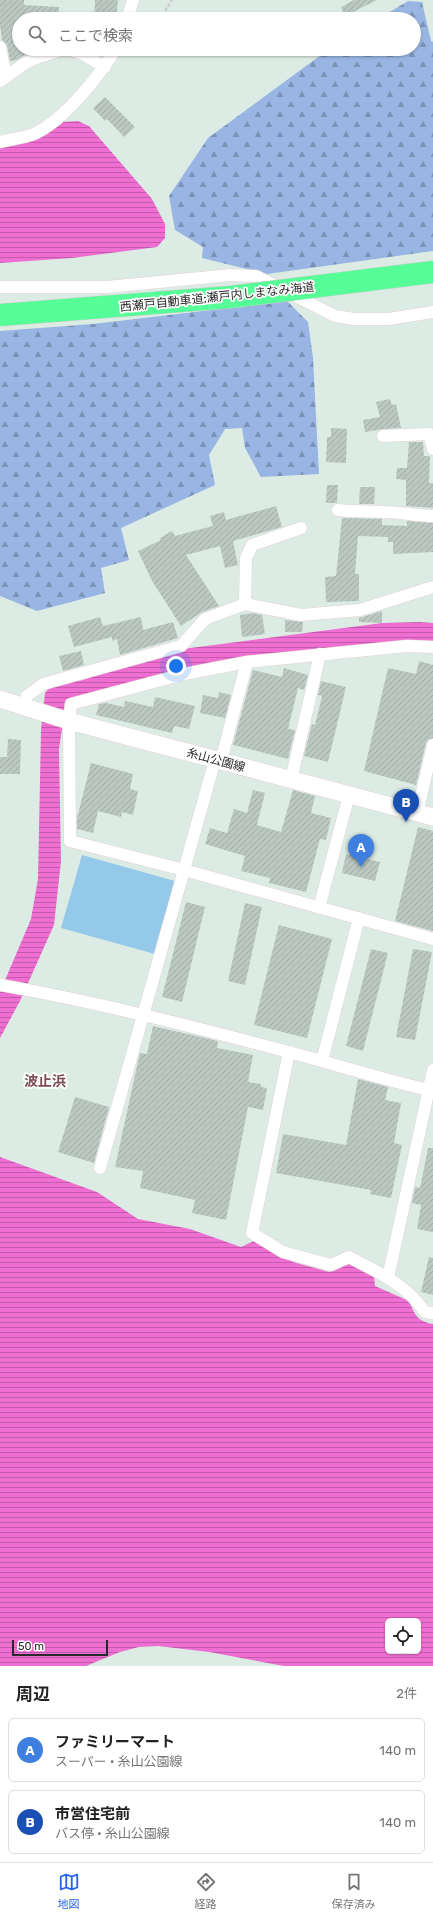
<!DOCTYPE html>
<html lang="ja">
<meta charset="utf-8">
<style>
body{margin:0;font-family:Rubik,"Noto Sans JP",sans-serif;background:#f6f6f6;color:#222}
.controls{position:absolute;right:12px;bottom:12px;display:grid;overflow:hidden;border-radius:6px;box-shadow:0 1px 3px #0004}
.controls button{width:36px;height:36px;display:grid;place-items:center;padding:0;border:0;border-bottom:1px solid #e0e0e0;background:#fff;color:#222;font:20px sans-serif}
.scale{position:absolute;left:12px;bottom:10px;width:96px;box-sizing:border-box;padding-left:4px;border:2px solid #2a2a2a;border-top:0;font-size:11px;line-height:14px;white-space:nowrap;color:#2a2a2a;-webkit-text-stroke:3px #fff;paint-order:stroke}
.you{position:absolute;left:176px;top:666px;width:14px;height:14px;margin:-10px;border:3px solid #fff;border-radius:50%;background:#1a73e8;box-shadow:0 0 0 6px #1a73e833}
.badge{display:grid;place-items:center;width:26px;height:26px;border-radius:50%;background:#2563eb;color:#fff;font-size:13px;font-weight:700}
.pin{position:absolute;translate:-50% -33px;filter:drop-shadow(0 1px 2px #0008)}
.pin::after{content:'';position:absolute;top:21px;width:14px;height:12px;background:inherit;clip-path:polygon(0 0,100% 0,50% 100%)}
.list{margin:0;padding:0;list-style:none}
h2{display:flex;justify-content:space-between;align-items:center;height:52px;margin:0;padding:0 16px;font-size:17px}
h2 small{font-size:13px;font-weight:400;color:#767676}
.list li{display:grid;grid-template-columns:26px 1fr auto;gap:12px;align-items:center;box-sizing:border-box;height:64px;margin:0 8px 8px;padding:0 8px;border:1px solid #e0e0e0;border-radius:6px}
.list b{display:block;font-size:15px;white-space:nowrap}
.list p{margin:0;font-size:13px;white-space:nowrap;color:#767676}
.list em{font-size:13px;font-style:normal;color:#767676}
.icon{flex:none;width:22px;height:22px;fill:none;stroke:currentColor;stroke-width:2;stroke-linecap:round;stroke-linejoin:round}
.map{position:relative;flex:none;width:433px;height:1666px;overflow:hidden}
.search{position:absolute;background:#fff;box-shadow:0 1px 3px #0004;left:12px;right:12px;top:12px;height:44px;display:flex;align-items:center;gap:10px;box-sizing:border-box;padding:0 14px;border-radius:22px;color:#767676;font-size:15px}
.sheet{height:196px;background:#fff}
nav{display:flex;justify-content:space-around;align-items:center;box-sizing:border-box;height:56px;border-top:1px solid #e0e0e0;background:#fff;font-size:11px;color:#767676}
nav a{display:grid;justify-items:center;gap:2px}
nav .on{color:#2563eb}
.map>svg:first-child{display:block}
.forest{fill:url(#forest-firs)}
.pitch{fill:#94c9ea}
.water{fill:url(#water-rules);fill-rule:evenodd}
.building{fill:url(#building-hatch)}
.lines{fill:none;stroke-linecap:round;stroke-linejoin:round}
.street-casing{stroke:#e3d1d5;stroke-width:13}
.secondary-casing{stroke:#e3d1d5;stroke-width:18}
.path{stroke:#ccc;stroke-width:2.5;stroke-dasharray:3 2;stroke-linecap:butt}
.street{stroke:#fff;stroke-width:12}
.secondary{stroke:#fff;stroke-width:17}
.highway-bridge-casing{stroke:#ccc;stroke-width:23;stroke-linecap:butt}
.highway-bridge{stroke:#55fe97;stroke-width:22}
.labels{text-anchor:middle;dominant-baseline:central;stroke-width:3.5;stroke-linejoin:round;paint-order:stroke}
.street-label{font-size:12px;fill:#2a2a2a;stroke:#fff}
.quarter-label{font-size:14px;font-weight:bold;fill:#7b4a55;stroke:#fff}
</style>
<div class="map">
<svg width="433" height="1666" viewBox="0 0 433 1666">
<defs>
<pattern id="forest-firs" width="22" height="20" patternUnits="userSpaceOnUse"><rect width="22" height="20" fill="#98b5e3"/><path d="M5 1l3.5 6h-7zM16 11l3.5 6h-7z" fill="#7c93b8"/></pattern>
<pattern id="water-rules" width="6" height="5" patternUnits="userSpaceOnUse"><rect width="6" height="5" fill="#ef6ed2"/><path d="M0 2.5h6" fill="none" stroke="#c25bab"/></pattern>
<pattern id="building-hatch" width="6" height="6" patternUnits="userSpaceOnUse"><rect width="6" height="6" fill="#bbc8c2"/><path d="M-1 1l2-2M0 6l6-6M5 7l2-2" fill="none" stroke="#a1aca7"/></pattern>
</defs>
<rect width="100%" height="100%" fill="#dcece4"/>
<g class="forest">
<path d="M408,1L422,2L431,41L433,42V251L267,274L202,258L203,247L175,230L169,196L208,138L329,49H414V19H378Z"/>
<path d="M287,301L308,322L313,358L319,474L261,477L245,448L242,428L225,429L209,455L215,485L121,528L129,560L101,568L105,593L37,611L0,596V331L93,324Z"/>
</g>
<path class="pitch" d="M82,855L175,881L155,954L61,928Z"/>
<g class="water">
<path d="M78,121L89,126L152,199L165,224V238L157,247L72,258L0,263V145L32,137L54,129L62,122Z"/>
<path d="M420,622L433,623V644L317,649L66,701L59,749L61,861L54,925L20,1001L0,1038V992L31,919L38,879L41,730L45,693L50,687L78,676L79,681L175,650L382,623Z"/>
<path d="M0,1157L97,1192L138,1219L190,1229L241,1247L254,1241L293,1262L329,1272L349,1263L374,1276L375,1286L409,1301C415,1315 417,1321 433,1324V1666H284L209,1652L158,1646L139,1647L120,1652L86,1666H0ZM388,1621H418V1651H388Z"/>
</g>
<g class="building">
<path d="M0,0H24V5L59,7L58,19H19V49H26V54L17,60L10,61L7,45L2,40L0,25Z"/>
<path d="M95,0H118L116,19H94Z"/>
<path d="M354,0H377L345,16L341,7Z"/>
<path d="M105,97L135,127L124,137L107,119L105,121L93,108Z"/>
<path d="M390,399L392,405L396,404L401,428L383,429L365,432L363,420L380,417L376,402Z"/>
<path d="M331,428L347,429L346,463L326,462L327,437H331Z"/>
<path d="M409,442H423L424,456H430L429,483H433V508L406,506V480L396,479L397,468H407Z"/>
<path d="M327,485H338L337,503H326Z"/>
<path d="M360,487H375L374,504H359Z"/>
<path d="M276,506L282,527L233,541L238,565L225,568L220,546L186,555L219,606L202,612L181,626L152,581L138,551L161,540L160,538L172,531L175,536L213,526L210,516L224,512L226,520Z"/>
<path d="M342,518L382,519V525L407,526V521L433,523V552L393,554V542H388V537L358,536L355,574H359V601L326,602L325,577L336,576Z"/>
<path d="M382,611V623L359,622V618Z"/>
<path d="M253,613L262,615L265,634L242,637L240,615Z"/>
<path d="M100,617L103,626L141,617L143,630L173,622L178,638L120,655L117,639L112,641V637L74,647L68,626Z"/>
<path d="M285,620L303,622L302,632H285Z"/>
<path d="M81,651L84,665L63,671L59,656Z"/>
<path d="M419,661L433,665V738L428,740L426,743L416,785L364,771L388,668L416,674Z"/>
<path d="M284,668L308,675L304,690L298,688L288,729L295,730L288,759L233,745L253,670L282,677Z"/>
<path d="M321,681L346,687L328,762L304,756L312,724L315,725L322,696L318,695Z"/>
<path d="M219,692L231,695L225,718L200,713L203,695L218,698Z"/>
<path d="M155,697L195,706L189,729L174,726L172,733L96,715L99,704L106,703L124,707L125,701L153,707Z"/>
<path d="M8,739L21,740L20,774H0V757H7Z"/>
<path d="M91,763L133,774L130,789L138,791L133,815L122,812L121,817L98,811L93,833L77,829V818Z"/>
<path d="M253,790L265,793L257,825L281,832L293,790L315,796L311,813L331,818L326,840L320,839L306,892L269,883L270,878L241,871L245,856L205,844L210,828L227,833L234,809L247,813Z"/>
<path d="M418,827L433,831V931L395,921Z"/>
<path d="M346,854L380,862L375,881L342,873Z"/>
<path d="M186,902L205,907L182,1002L162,997Z"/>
<path d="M245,903L262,907L245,985L228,981Z"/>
<path d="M279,925L332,939L307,1038L254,1025Z"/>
<path d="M371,949L388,953L363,1051L346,1046Z"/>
<path d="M413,949L432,952L415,1040L396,1037Z"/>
<path d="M153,1026L218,1041L217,1048L253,1055L248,1082L261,1084V1087L267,1088L263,1110L248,1107L226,1220L192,1213L195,1200L140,1188L143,1171L115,1167L137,1066L140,1053L147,1054Z"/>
<path d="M358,1079L388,1087L385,1100L401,1103L394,1143L402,1145L391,1198L370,1194L371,1190L276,1173L283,1134L346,1145Z"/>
<path d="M75,1097L109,1107L94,1163L58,1152Z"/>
<path d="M428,1148H433V1232L417,1229L421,1205L412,1203L415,1187L420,1188Z"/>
<path d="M429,1257L433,1258V1295L421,1292Z"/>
</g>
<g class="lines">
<defs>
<g id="street">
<path d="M127,19L133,0"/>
<path d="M0,47L6,77"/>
<path d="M65,49L81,53L105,67"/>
<path d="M0,81L24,64L36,58L64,49"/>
<path d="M0,142C11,139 25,138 36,133C66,118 98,77 116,49"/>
<path d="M0,287H107L231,275L256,276L335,316L354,319H389L433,312"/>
<path d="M383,436L429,434L433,449"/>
<path d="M338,510C354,512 369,511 385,512C401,512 417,516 433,516"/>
<path d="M245,604L246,558L252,545L301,528"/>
<path d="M433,647L407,646L247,662L184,674L71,704L69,721L70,841L184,870L433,939"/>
<path d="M24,706L27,696L43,684L181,646L205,619L245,604L301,615L360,610L433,587"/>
<path d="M221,761L247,662"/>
<path d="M291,780L320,654"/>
<path d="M417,813L433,745"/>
<path d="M319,908L349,795"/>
<path d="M0,985C97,1002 194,1027 289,1052C337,1065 385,1080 433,1091"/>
<path d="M289,1052L252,1233L283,1252L331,1265L349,1257C379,1273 406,1284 425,1312L433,1313"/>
<path d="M322,1061L359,918"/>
<path d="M100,1168L215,760"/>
<path d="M388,1278L433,1070"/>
</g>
<path id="secondary" d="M0,699L69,721L433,817"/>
</defs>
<use href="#street" class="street-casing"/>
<use href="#secondary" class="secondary-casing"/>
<path class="path" d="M160,19L172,0"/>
<use href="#street" class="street"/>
<use href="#secondary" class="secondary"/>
<defs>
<path id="highway-bridge" d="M0,315L231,297L433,272"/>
</defs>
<use href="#highway-bridge" class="highway-bridge-casing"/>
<use href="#highway-bridge" class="highway-bridge"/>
</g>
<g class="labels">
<g class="street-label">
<text transform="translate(217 297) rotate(-6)">西瀬戸自動車道;瀬戸内しまなみ海道</text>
<text transform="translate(216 760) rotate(15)">糸山公園線</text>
</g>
<g class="quarter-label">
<text x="45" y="1081">波止浜</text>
</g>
</g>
</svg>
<div class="controls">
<button><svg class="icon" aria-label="locate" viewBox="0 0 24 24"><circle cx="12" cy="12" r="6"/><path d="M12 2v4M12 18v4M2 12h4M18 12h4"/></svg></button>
</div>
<div class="scale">50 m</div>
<div class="you"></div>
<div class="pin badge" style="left:361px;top:867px;background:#3f7fe0">A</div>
<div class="pin badge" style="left:406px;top:822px;background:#1a4fb4">B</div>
<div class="search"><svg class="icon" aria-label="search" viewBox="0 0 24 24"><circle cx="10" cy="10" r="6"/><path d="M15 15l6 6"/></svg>ここで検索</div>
</div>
<section class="sheet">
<h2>周辺<small>2件</small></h2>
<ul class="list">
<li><span class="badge" style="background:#3f7fe0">A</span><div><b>ファミリーマート</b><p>スーパー · 糸山公園線</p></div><em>140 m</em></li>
<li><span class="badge" style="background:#1a4fb4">B</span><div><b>市営住宅前</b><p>バス停 · 糸山公園線</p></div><em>140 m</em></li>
</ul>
</section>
<nav>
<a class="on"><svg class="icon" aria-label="map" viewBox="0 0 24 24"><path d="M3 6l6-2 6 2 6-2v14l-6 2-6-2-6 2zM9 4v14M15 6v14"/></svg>地図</a>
<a><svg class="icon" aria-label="directions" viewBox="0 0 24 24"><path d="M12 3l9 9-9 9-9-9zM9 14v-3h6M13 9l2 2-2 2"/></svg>経路</a>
<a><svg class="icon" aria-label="saved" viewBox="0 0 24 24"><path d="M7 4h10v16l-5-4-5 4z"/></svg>保存済み</a>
</nav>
